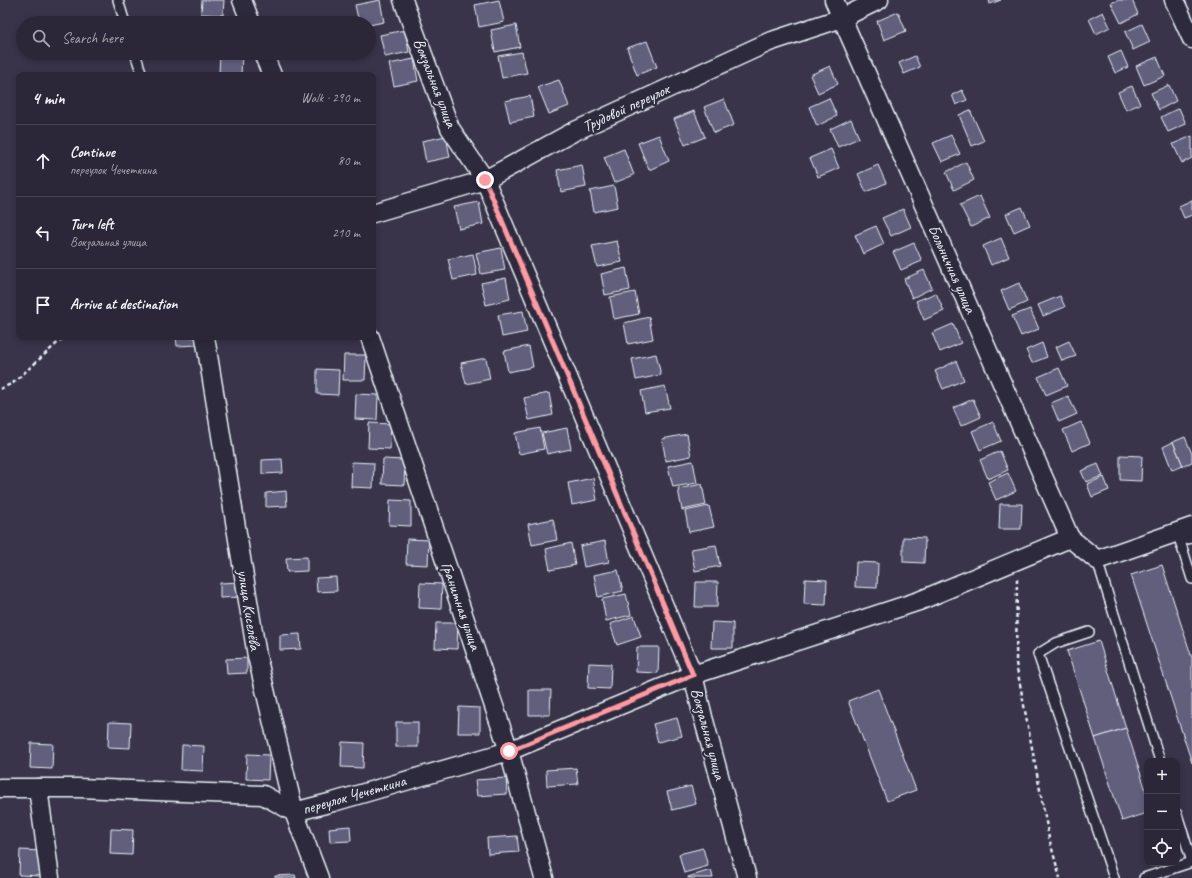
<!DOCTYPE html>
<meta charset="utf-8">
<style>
body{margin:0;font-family:Caveat,sans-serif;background:#332f40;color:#f1f3f6}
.controls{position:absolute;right:12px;bottom:12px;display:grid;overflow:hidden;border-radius:8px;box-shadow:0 2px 6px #0003}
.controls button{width:36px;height:36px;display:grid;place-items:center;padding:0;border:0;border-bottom:1px solid #474453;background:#2b2738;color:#f1f3f6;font:20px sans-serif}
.stop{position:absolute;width:12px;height:12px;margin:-9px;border:3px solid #ff9aa2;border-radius:50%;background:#fff}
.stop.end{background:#ff9aa2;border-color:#fff;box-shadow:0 1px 4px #0008}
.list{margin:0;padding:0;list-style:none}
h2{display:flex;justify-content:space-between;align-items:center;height:52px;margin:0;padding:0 16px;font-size:17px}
h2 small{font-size:13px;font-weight:400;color:#a6a5ae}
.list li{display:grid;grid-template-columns:26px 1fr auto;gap:12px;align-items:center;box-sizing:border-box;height:72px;padding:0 16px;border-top:1px solid #474453}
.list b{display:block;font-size:15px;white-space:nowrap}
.list p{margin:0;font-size:13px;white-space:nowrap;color:#a6a5ae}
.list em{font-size:13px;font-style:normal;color:#a6a5ae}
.icon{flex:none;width:22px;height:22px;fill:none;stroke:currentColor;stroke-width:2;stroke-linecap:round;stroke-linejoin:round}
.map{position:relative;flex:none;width:1192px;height:878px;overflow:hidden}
.search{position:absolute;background:#2b2738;box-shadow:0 2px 6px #0003;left:16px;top:16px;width:360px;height:44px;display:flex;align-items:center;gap:10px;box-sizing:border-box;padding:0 14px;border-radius:22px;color:#a6a5ae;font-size:15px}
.panel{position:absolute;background:#2b2738;box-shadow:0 2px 6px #0003;left:16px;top:72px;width:360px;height:268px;border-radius:8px}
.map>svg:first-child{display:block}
.building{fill:#625e7d;stroke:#e8f1f8}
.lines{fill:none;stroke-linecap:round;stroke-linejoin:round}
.service-casing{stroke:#e8f1f8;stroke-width:12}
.minor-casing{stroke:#e8f1f8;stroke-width:21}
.path{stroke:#e8f1f8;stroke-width:2.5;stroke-dasharray:4 3;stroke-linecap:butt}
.service{stroke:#2f2a3d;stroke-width:9}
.minor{stroke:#2f2a3d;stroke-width:18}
.route{stroke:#ff9aa2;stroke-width:5}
.labels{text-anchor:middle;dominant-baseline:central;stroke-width:4;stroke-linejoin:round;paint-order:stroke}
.street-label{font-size:16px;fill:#e8f1f8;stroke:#2f2a3d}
</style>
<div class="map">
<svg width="1192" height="878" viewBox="0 0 1192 878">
<rect width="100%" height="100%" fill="#39344a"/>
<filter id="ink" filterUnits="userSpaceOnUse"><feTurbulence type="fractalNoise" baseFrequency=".025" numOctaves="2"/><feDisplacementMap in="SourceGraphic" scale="8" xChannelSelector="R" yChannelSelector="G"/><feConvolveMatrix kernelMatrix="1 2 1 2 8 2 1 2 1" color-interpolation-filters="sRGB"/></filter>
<g filter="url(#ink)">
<g class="building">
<path d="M202,0H224L223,15L201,14Z"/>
<path d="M380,0L384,22L369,25V23H359L355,5Z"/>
<path d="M499,0L504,22L479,27L475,5Z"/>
<path d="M989,0H1001L990,4Z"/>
<path d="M1118,0H1132L1138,14L1121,23L1111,3Z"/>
<path d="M898,12L906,31L884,40L877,21Z"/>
<path d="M1103,12L1110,27L1096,34L1089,19Z"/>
<path d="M219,16L240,17V23H218Z"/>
<path d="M1142,24L1150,42L1133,50L1125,32Z"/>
<path d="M516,25L520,47L495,52L491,30Z"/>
<path d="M405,30L409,52L385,57L380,35Z"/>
<path d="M647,41L657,67L637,75L627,48Z"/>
<path d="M1121,51L1128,67L1115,73L1108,57Z"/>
<path d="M522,52L527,73L502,78L498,56Z"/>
<path d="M220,53H242L241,75L219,74Z"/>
<path d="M915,56L920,67L904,74L899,63Z"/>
<path d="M1157,57L1165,76L1144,85L1136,66Z"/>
<path d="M414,59L418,81L394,86L389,64Z"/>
<path d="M830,66L838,84L818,93L810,75Z"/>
<path d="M559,80L569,106L549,114L538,87Z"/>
<path d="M1169,85L1176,101L1159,110L1151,93Z"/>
<path d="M1132,86L1140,104L1126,110L1118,92Z"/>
<path d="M962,90L967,100L956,105L952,95Z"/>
<path d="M530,96L534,117L510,122L505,101Z"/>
<path d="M829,98L837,116L817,126L809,107Z"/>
<path d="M724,99L734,125L714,133L704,107Z"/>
<path d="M1179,108L1186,124L1168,132L1161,117Z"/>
<path d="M970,110L984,141L972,146L959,115Z"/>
<path d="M694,111L705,137L685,145L674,119Z"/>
<path d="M851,119L859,138L838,147L830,129Z"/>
<path d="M659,135L669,161L649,170L638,143Z"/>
<path d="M951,135L960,154L942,162L933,143Z"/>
<path d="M446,136L450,157L426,162L422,141Z"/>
<path d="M1192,136V158L1182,163L1173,144Z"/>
<path d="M624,149L634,175L614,183L604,157Z"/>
<path d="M831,149L839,168L818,177L810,158Z"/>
<path d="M966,162L974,180L954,190L946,172Z"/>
<path d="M582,165L586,187L561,192L557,170Z"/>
<path d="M878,165L886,183L866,192L858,174Z"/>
<path d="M614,186L618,207L594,212L590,191Z"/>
<path d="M980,196L990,218L971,227L960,205Z"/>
<path d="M1192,200V215L1184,218L1179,206Z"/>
<path d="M479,202L483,224L459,229L454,207Z"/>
<path d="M1022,207L1030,225L1014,232L1006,214Z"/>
<path d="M903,209L911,227L891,236L882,218Z"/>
<path d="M876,226L884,244L863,254L855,235Z"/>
<path d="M1001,238L1009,257L991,265L983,246Z"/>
<path d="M617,241L622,262L597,267L592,246Z"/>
<path d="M914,243L922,261L901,270L893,252Z"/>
<path d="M501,248L505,270L481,274L476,253Z"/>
<path d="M473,254L477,275L453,280L448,259Z"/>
<path d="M626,268L630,290L605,295L601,274Z"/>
<path d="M924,270L932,288L912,298L904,279Z"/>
<path d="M506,278L510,299L486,305L481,283Z"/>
<path d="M1019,283L1027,302L1009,310L1001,291Z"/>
<path d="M635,292L639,314L614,319L610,297Z"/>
<path d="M936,293L944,311L924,320L916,301Z"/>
<path d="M1060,296L1065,307L1043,316L1038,305Z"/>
<path d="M1030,309L1039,329L1021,336L1012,316Z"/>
<path d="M523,311L527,332L502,337L498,315Z"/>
<path d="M649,317L653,339L628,344L624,323Z"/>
<path d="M953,324L961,343L940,352L932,333Z"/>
<path d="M176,337H197V345L177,346Z"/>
<path d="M1069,341L1076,356L1062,361L1056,347Z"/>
<path d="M1042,343L1047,357L1032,363L1026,350Z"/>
<path d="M529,346L533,367L508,372L504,351Z"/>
<path d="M656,354L661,375L636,380L632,359Z"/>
<path d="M344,355H366L365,380H343Z"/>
<path d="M486,358L490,379L466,384L461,363Z"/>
<path d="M956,361L964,380L943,389L935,371Z"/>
<path d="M1059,368L1067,386L1046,395L1038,377Z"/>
<path d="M317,369L339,370L338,395L317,394Z"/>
<path d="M665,386L670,408L645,412L641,391Z"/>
<path d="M549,393L553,415L529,420L524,398Z"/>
<path d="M356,394L378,395L377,420L355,419Z"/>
<path d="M1068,396L1077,414L1059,422L1051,403Z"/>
<path d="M973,399L981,417L961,426L953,408Z"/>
<path d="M993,422L1001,441L980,450L972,431Z"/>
<path d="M1081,422L1090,443L1072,451L1063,430Z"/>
<path d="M369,423L391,424L390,449L368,448Z"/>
<path d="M540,428L544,449L519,454L515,433Z"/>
<path d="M567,428L571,449L547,454L542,433Z"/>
<path d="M687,434L691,456L666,461L662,439Z"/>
<path d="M1185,437L1192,454V462L1183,466L1173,442Z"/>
<path d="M1173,442L1183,466L1172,470L1163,447Z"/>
<path d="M1000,451L1008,470L988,479L980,460Z"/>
<path d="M1120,455L1142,456L1141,481L1120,480Z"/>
<path d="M282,459L283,473L262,474V460Z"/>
<path d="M383,459L405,460L404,485L382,484Z"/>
<path d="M693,461L697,483L673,487L668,466Z"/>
<path d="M352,462L374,463L373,488L351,487Z"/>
<path d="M1098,464L1103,476L1086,482L1081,471Z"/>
<path d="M1008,473L1016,491L996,500L988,482Z"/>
<path d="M1104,477L1109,490L1092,497L1087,484Z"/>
<path d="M593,478L597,500L572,505L568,483Z"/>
<path d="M702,484L706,505L682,510L678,489Z"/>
<path d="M286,491L287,506L266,507V493Z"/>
<path d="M390,500L411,501V526L389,525Z"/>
<path d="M1000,504H1022L1021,529H999Z"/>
<path d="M709,506L714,527L689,532L685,511Z"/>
<path d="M553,519L557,540L532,545L528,524Z"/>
<path d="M903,537L925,538L924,563L903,562Z"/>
<path d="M407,539L429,540L428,565L406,564Z"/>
<path d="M605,541L609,562L584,567L580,546Z"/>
<path d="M571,543L575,565L550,570L546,549Z"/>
<path d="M716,545L720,566L695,571L691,549Z"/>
<path d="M307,557V571L287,572L286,558Z"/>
<path d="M856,562L878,563L877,588L855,587Z"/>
<path d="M1162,565L1192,658V763L1131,575Z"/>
<path d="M618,570L623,591L598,597L594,575Z"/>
<path d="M336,577L337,591L317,592L316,578Z"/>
<path d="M805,579L827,580L826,605L804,604Z"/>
<path d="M240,582L241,597L220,598V583Z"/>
<path d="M696,582H718L717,607H695Z"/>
<path d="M420,583L442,584L441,609L419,608Z"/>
<path d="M626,594L631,615L606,621L602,599Z"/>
<path d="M634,616L641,637L617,645L610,624Z"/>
<path d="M712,622L733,623V648H711Z"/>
<path d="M436,623H458L457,649L435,648Z"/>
<path d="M300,634L301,649L280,650V635Z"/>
<path d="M1099,641L1126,728L1095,738L1067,651Z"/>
<path d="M637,647H659L658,673L636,672Z"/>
<path d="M247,658V673L227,674L226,659Z"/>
<path d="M589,663L611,664L610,689L588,688Z"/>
<path d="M878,689L916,790L887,801L848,701Z"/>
<path d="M529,690H551L550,715H529Z"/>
<path d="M459,707L480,708V733H458Z"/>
<path d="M677,718L682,736L658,742L653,724Z"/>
<path d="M109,722L131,723L130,748L108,747Z"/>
<rect x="396" y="722" width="22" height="25"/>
<path d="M1126,728L1147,794V813L1122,821L1095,738Z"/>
<path d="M342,742L364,743L363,768L341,767Z"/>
<path d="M31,743L53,744L52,769L30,768Z"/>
<path d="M182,745L204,746L203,771L181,770Z"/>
<path d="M247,754L269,755L268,780L246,779Z"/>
<path d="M576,768L578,784L547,786L546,770Z"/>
<path d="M506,778L507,794L477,796L475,780Z"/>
<path d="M691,786L696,804L672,810L667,792Z"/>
<path d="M350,826L351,841L330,842L329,828Z"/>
<path d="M111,829L133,830L132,855L110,854Z"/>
<path d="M517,836L519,852L488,854L487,838Z"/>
<path d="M703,848L708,866L684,873L679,854Z"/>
<path d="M20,850L42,851L41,876L19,875Z"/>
<path d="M711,870L713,878H688V877Z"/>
<path d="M295,875L296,878H275V876Z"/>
</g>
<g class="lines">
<defs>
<g id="service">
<path d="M118,0L125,23"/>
<path d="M135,53L142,75"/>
<path d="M1192,538L1180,541L1192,579"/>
<path d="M1097,560L1160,761"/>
<path d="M1089,632L1056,643L1038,654L1114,878"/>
<path d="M1177,814L1192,862"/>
<path d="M1144,878L1192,862"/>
</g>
<g id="minor">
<path d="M242,0L251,23"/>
<path d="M403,0L450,128L485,180L693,675L703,717L747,878"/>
<path d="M834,0L1070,538"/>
<path d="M1174,0L1192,39"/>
<path d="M263,53L272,75"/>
<path d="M373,213L485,180L573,132L769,42L842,18L879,0"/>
<path d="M205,337L257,656L294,812L319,878"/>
<path d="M370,337L509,751L544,878"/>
<path d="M0,788H78L263,795L294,812L333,802L509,751L693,675L919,601L1070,538L1097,560L1192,527"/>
<path d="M38,788L50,878"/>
</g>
</defs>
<use href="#service" class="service-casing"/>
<use href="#minor" class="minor-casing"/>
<g class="path">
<path d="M0,389L13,383L64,337"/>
<path d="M1017,579L1016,663L1049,838L1060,878"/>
</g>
<use href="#service" class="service"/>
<use href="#minor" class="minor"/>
</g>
</g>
<g class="lines" filter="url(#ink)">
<path class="route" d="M485,180L693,675L509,751"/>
</g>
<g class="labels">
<g class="street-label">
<text transform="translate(435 83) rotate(69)">Вокзальная улица</text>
<text transform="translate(626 108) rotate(-25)">Трудовой переулок</text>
<text transform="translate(952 269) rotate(66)">Больничная улица</text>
<text transform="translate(461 606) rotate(71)">Гранитная улица</text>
<text transform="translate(249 610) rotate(81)">улица Киселёва</text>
<text transform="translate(708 734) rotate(75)">Вокзальная улица</text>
<text transform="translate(354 795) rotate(-16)">переулок Чечеткина</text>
</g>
</g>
</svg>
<div class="controls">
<button>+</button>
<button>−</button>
<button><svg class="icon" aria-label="locate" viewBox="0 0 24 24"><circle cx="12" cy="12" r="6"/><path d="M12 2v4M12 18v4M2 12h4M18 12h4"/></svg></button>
</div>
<div class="stop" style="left:509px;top:751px"></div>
<div class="stop end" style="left:485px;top:180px"></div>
<div class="search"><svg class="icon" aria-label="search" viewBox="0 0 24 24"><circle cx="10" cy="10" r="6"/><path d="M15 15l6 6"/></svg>Search here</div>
<section class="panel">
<h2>4 min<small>Walk · 290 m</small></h2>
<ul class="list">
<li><svg class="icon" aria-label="ahead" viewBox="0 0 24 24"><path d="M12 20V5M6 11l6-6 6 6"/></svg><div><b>Continue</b><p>переулок Чечеткина</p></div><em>80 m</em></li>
<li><svg class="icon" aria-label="left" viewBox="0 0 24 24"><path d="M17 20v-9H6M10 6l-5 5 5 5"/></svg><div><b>Turn left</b><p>Вокзальная улица</p></div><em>210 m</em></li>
<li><svg class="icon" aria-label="arrive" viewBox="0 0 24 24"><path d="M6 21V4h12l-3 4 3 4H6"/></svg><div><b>Arrive at destination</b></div></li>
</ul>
</section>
</div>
